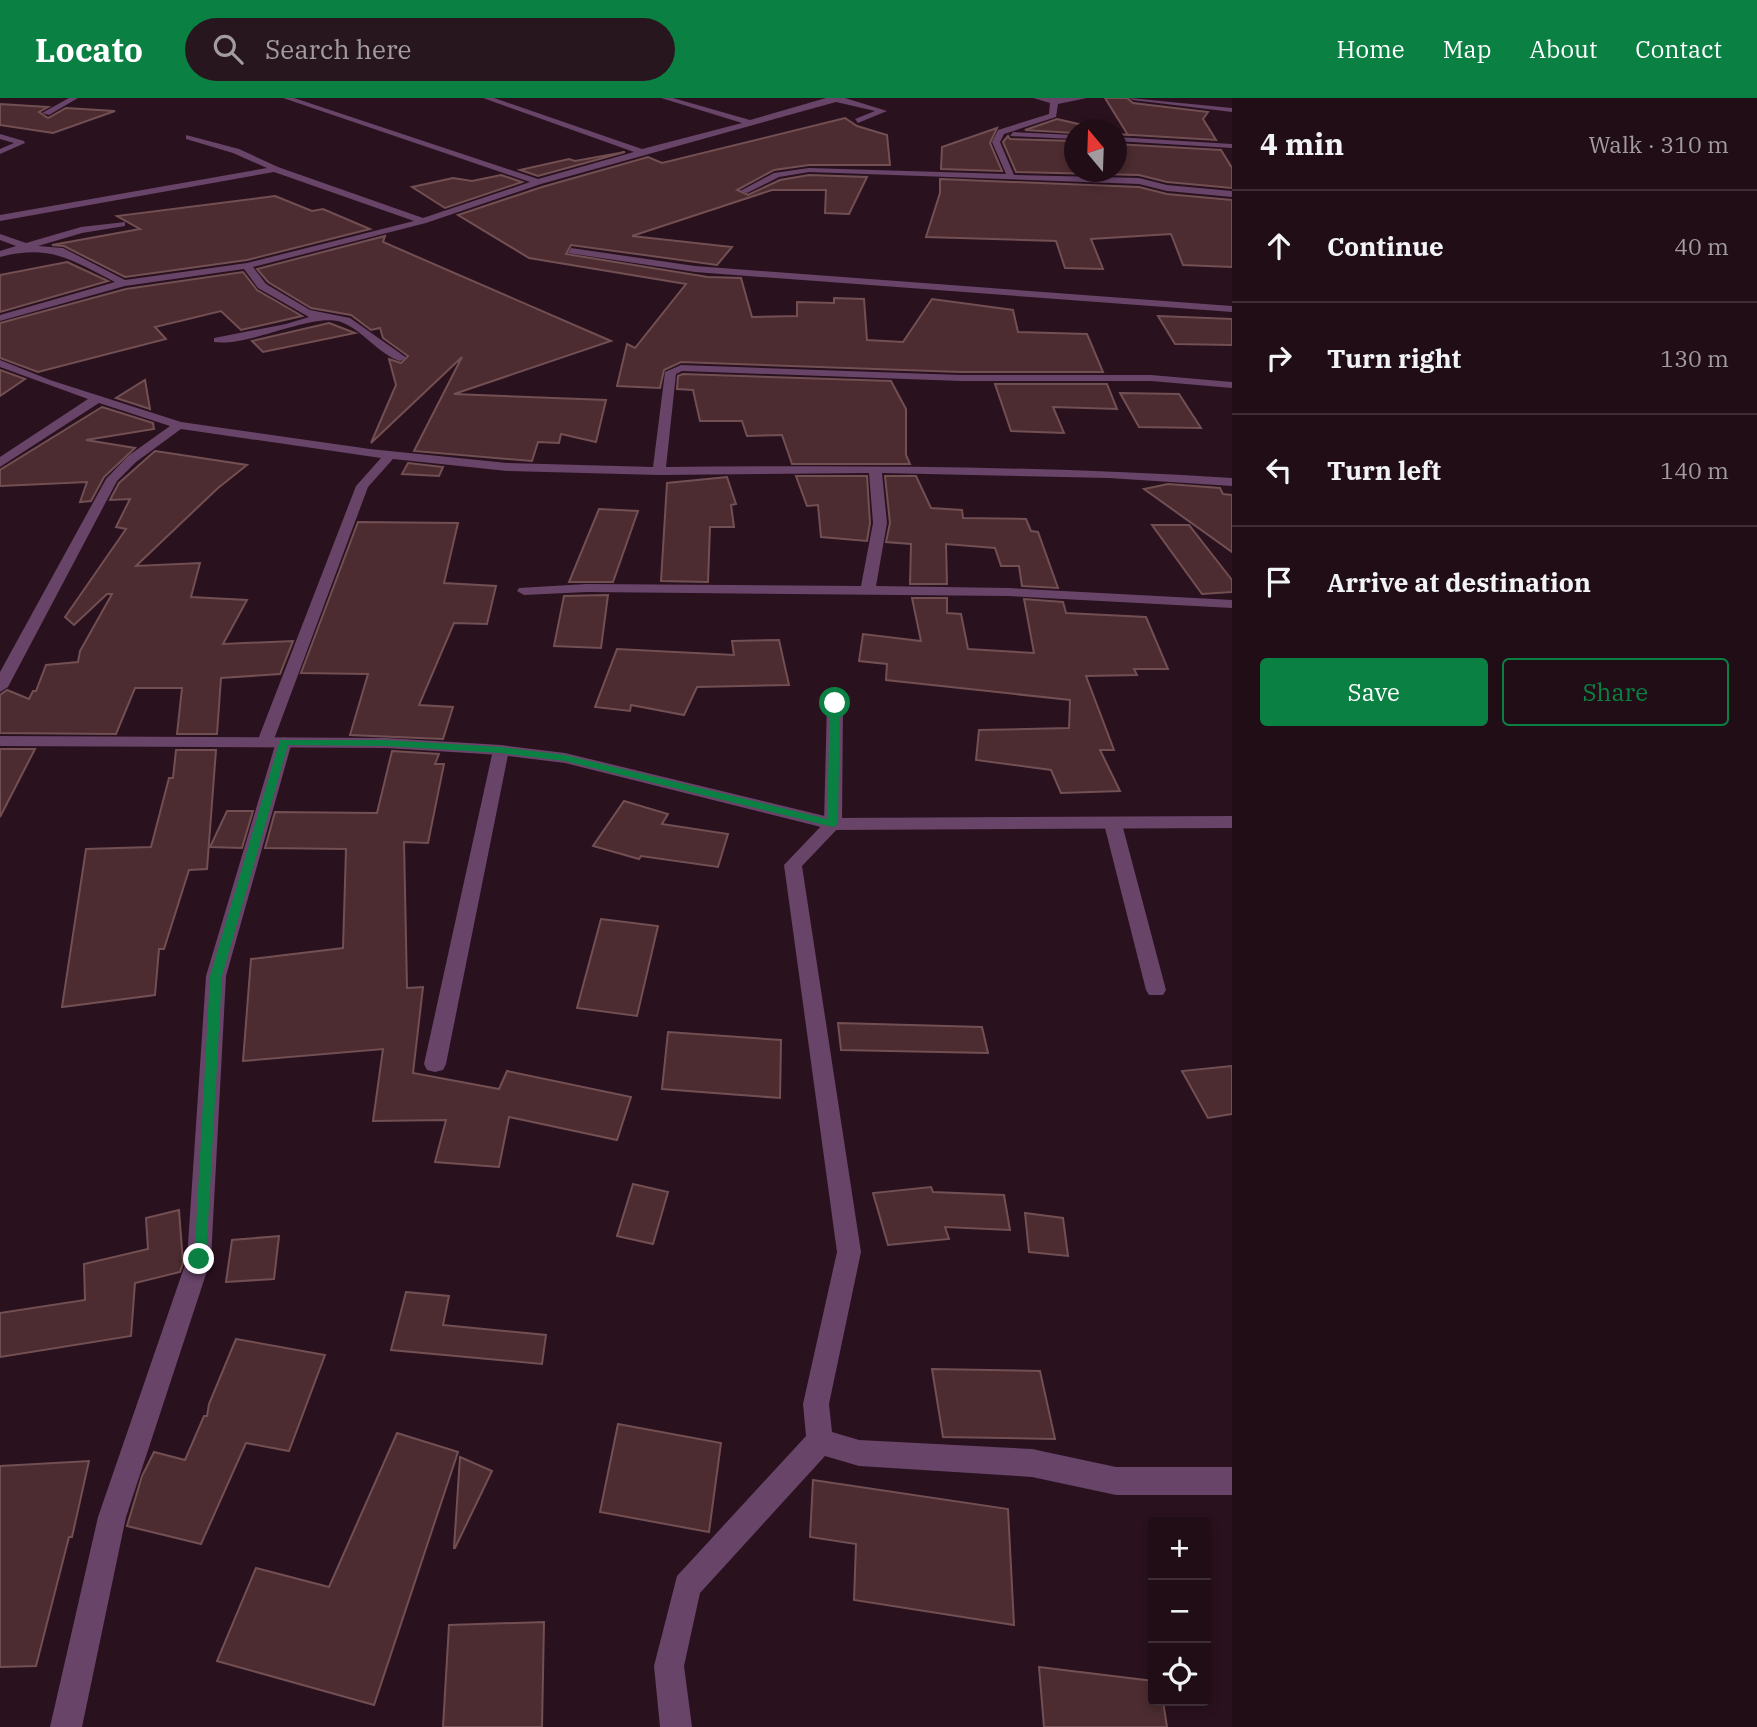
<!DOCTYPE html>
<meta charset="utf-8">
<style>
body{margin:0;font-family:"IBM Plex Serif",serif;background:#28161f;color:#f1f3f6}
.controls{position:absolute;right:21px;bottom:21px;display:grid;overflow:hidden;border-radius:7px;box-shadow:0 4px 10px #0003}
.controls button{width:63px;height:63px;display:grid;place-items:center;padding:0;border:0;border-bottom:2px solid #3d2d35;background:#200d16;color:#f1f3f6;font:35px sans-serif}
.compass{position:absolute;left:1064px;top:21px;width:63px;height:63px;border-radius:50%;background:#200d16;box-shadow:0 4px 10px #0003;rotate:341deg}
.stop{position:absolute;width:21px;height:21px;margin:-16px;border:5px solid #0b8043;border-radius:50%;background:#fff}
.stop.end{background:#0b8043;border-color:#fff;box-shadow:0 2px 7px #0008}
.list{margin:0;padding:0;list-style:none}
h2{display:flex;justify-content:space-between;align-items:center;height:91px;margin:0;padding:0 28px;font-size:30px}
h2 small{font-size:23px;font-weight:400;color:#a29ca1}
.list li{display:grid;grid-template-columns:46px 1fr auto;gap:21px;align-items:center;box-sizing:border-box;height:112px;padding:0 28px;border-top:2px solid #3d2d35}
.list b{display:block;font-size:26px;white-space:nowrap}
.list em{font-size:23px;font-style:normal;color:#a29ca1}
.actions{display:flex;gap:14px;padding:21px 28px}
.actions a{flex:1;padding:16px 0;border:2px solid #0b8043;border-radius:7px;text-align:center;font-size:24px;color:#0b8043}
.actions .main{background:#0b8043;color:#fff}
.icon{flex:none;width:38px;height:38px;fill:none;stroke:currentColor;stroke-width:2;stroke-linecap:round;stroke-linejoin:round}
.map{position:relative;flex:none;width:1232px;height:1629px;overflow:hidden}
header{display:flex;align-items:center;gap:42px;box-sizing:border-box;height:98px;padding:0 35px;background:#0b8043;color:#fff}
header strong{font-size:33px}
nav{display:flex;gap:38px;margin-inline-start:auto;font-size:24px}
.search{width:490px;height:63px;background:#28161f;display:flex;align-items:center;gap:18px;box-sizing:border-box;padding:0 24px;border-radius:38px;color:#a29ca1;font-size:26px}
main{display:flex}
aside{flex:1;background:#200d16}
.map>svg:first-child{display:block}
.building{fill:#4c2c30;stroke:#724f53;stroke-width:2}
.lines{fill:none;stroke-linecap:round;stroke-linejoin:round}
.minor{fill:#674468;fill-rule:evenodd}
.tertiary{fill:#674468;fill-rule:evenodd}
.route{fill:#0b8043}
</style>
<header>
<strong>Locato</strong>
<div class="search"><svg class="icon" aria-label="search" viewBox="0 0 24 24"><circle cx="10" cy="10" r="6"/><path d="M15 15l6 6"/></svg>Search here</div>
<nav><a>Home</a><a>Map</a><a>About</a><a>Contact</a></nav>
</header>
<main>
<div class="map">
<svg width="1232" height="1629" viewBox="0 0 1232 1629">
<rect width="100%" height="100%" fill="#2a111e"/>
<g class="building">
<path d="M1105,0H1127L1133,5L1208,14L1203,21L1216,42L1116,36L1128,37Z"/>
<path d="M0,6L48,9L39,14L48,20L66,10L115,13L53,35L0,27Z"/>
<path d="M845,20L857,28L887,37L890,67H809L774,72L737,92L748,97L780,82L809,77L867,79L849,116L825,115L826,92H772L632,138L732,149L717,167L571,147L566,156L708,179L741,180L752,219L797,218V204L834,205V200L864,201L867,242L903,244L932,201L1013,212L1018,234L1087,236L1103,274H961L681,264L664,272L660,290L617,288L627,246L635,250L686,186L529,160L458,117L542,89L648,59L662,65Z"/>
<path d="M1057,21L1104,32H1074V35L1025,32Z"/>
<path d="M997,30L990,45L1002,73L941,71L942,49Z"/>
<path d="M1008,38L1010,41L1074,43V74H1116V46L1221,52L1232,70V90L1167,84L1139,77L1016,74L1003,44Z"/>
<path d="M625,54L538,78L520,72L569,61L575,63Z"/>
<path d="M501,77L522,84L445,110L412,89L453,80L472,83Z"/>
<path d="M940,81L1139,89L1167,96L1232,102V169L1183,167L1171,136L1091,141L1103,171L1065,170L1056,143L926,139L940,95Z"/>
<path d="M275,98L312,113L323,111L370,131L247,162L125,179L64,148L52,147L140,131L117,118Z"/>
<path d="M385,138L383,144L611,243L454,296L606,302L596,344L561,336L559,345L538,344L532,363L414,353L462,259L371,345L396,287L389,261L401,265L408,258L383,240L380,230L371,232L351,217L311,210L268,184L257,171Z"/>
<path d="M67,164L108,183L0,214V177Z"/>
<path d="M243,174L257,192L302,218L241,232L221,213L155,229L166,241L38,274L0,260V225L126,191Z"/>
<path d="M1158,218L1232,221V247L1175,246Z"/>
<path d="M329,225L355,235L263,254L252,243Z"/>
<path d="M0,272L25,281L0,298Z"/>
<path d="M683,276L891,283L906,311V357L910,366H792L782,337L747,338L742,323H700L693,292L677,291L678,278Z"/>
<path d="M145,282L150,311L116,300Z"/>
<path d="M995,286H1107L1117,311L1053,309L1064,335L1011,333Z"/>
<path d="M1120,295L1179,296L1201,330L1139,329Z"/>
<path d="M102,309L153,325L154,331L86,342L135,350L104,379L91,403L80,404L87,384L0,388V372Z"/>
<path d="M155,353L247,367L218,390L136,468L200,465L191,499L247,502L223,546L293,543L280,576L221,580L217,636H177L182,590H135L116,636L0,635V597L7,592L29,601L33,593H36L46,567L78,564L80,553L112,496H107L74,527L65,519L126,431L116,429L130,401L110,402L119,385Z"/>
<path d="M408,365L443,369L439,378L402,376Z"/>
<path d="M796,378H867L870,425L867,443L821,439L818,407L807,408Z"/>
<path d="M885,378H916L931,410L962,412L963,420L1026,421L1031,433L1038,434L1058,490L1022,488L1019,468H1001L995,450L946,446L947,486H910L911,446L886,444L890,425Z"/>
<path d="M727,379L736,406L731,407L734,429H710L708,484L661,483L667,385Z"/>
<path d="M1168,386L1220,390L1223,396L1232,397V454L1144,391Z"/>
<path d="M599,411L638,413L613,484H569Z"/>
<path d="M358,424L458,425L444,485L496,488L487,526L454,525L419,607L453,609L443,641L350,637L368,576L301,575Z"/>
<path d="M1152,427H1189L1232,482V494L1202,496Z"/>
<path d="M608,497L601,550L554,548L564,498Z"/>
<path d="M912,500H947V515L961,516L968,551L1034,555L1024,501L1063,504L1066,515L1146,519L1168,571H1134L1137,577L1086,578L1114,652H1100L1120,693L1061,695L1051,672L976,662L979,632L1069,630L1070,602L886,582L887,566L859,563L863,536L921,543Z"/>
<path d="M779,542L789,587L697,589L684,617L631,607L630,613L595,609L617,551L734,557L732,543Z"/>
<path d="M0,651H35L0,719Z"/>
<path d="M176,652H216L207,771L189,772L164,851H159L155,897L62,909L86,751L151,749L169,680H173Z"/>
<path d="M392,653L439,656L435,666H444L428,745L404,744L407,890L423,889L413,975L499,991L507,973L631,999L617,1042L509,1019L499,1069L435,1064L446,1022L373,1023L383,951L243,963L251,861L343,850L346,751L265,750L275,714L377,715Z"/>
<path d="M624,703L668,716L662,726L728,736L718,769L641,758L639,761L593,748Z"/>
<path d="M227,713H253L242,750L210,749Z"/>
<path d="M601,821L658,828L637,918L577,910Z"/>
<path d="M838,925L982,929L988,955L841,952Z"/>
<path d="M668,934L781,942L780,1000L662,991Z"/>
<path d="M1232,968V1016L1208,1020L1182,973Z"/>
<path d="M633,1086L668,1094L653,1146L617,1138Z"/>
<path d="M931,1089L933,1094L1004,1097L1010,1132L945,1129L949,1141L888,1147L873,1095Z"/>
<path d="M179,1112L183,1165L180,1174L135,1185L131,1238L0,1259V1215L85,1202L84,1166L148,1151L146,1120Z"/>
<path d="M1025,1115L1063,1120L1068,1158L1029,1154Z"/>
<path d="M279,1138L274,1181L226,1184L232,1142Z"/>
<path d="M406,1194L449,1198L443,1227L546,1237L542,1266L391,1252Z"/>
<path d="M236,1241L325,1257L289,1353L246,1345L201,1446L127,1428L142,1378L154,1354L185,1362L204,1318H207L209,1306Z"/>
<path d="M932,1271L1040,1273L1055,1341L943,1339Z"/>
<path d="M618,1326L721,1345L709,1434L600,1414Z"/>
<path d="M397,1335L458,1354L374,1607L217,1563L256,1470L329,1489Z"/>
<path d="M460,1359L492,1373L455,1450H454Z"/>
<path d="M89,1363L72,1439H69L36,1568L0,1569V1368Z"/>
<path d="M813,1382L1008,1411L1014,1527L854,1502L856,1446L810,1439Z"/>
<path d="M544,1524L542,1629H443L449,1527Z"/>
<path d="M1039,1569L1153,1583V1603H1163L1167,1629H1044Z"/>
</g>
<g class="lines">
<g class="minor">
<path d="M69,0H78L49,17L42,15Z"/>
<path d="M283,0H294L538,81L634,54L483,0H494L642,51L742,25L661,0H673L750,22L826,0H845L887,13L858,25L855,21L875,13L836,4L541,86L426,125L253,169L266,186L310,212L350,220L404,258L406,260L400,263C378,256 363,232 341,224C313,214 249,249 214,244V240L286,226L309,219L258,190L244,171L125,188L0,223V217L115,184C72,162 50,146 0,159V153L16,148L0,142V136L26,145L81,129L125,124V128L82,135L38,148L63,150L125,182L247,165L414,123L274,74L0,123V117L267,70L233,55L186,41V37L239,51L278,69L423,120L530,84Z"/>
<path d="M1033,0H1087L1058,6L1056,19L1004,36L1000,44L1014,77L1139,80L1167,87L1232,93V99L1167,93L1139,86L809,74L779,79L747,95L740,93L774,75L809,70L1006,76L992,44L998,32L1049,16L1050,5Z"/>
<path d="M1129,0L1232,10V14L1133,2Z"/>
<path d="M1013,34L1074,37V41L1010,38Z"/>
<path d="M0,36L24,43L25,45L0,56V51L14,45L0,41Z"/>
<path d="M1116,39L1232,46V50L1116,43Z"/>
<path d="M571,150L695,168L1232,208V214L695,174L568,155Z"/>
<path d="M0,262L50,282L181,324L370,351L507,365L653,369L665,274L681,267L961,277H1151L1232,284V290L1151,283H961L682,273L676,276L666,369C855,367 1043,368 1232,380V388L1109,380L882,375L887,425L876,488L1009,490L1232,502V510L1009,498L587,494L524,497L517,493L519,490L587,486L861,488L873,425L869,375L659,377L507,373L393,361L368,389L273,644L265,649L257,644L356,388L381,360L181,331L136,364L117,383L8,589L0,594V574L106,381L128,358L170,328L99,305L0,369V359L88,301L0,269Z"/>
<path d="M835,600L843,605L842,726L802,768L861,1154L829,1306L832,1334L859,1342L1032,1351L1116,1369H1232V1397H1116L1032,1379L859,1368L825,1358L700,1495L684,1568L692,1629H660L654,1568L677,1478L806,1338L803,1306L837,1154L784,767L824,725L827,605Z"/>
<path d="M284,639L292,644L226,878L211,1161L126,1419L82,1629H50L98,1419L187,1161L206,878L276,644Z"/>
<path d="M501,647L509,652L446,966L443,972L435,974L427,972L424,966L493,652Z"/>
<path d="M1113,720L1122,726L1166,892L1163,897H1149L1146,892L1104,726Z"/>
</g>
<path class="tertiary" d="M0,638L386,640L501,647L565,655L833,720L1232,718V730L833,732L565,665L501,657L386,650L0,648Z"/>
</g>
<path class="route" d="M835,602L840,605L838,726L833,729L565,663L501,655L386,648L288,647L222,878L206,1161L204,1166H194L210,878L280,642H386L501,649L565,657L827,721L830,605Z"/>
</svg>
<div class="controls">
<button>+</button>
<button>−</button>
<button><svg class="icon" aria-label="locate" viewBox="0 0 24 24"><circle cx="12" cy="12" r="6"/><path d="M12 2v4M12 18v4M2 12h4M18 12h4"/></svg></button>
</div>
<svg class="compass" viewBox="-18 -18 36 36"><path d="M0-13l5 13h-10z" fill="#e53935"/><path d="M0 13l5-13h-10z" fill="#a29ca1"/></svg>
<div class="stop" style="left:835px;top:605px"></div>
<div class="stop end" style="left:199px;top:1161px"></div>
</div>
<aside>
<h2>4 min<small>Walk · 310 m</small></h2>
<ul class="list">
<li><svg class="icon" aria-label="ahead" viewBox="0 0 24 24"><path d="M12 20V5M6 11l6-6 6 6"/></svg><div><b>Continue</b></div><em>40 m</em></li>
<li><svg class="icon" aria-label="right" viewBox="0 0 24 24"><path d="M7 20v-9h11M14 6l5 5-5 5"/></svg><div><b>Turn right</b></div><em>130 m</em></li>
<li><svg class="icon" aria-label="left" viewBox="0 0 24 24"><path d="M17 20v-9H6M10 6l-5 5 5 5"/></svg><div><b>Turn left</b></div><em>140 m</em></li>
<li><svg class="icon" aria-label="arrive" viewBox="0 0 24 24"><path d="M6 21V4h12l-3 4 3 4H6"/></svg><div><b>Arrive at destination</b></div></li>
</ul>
<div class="actions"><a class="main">Save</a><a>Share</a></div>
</aside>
</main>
